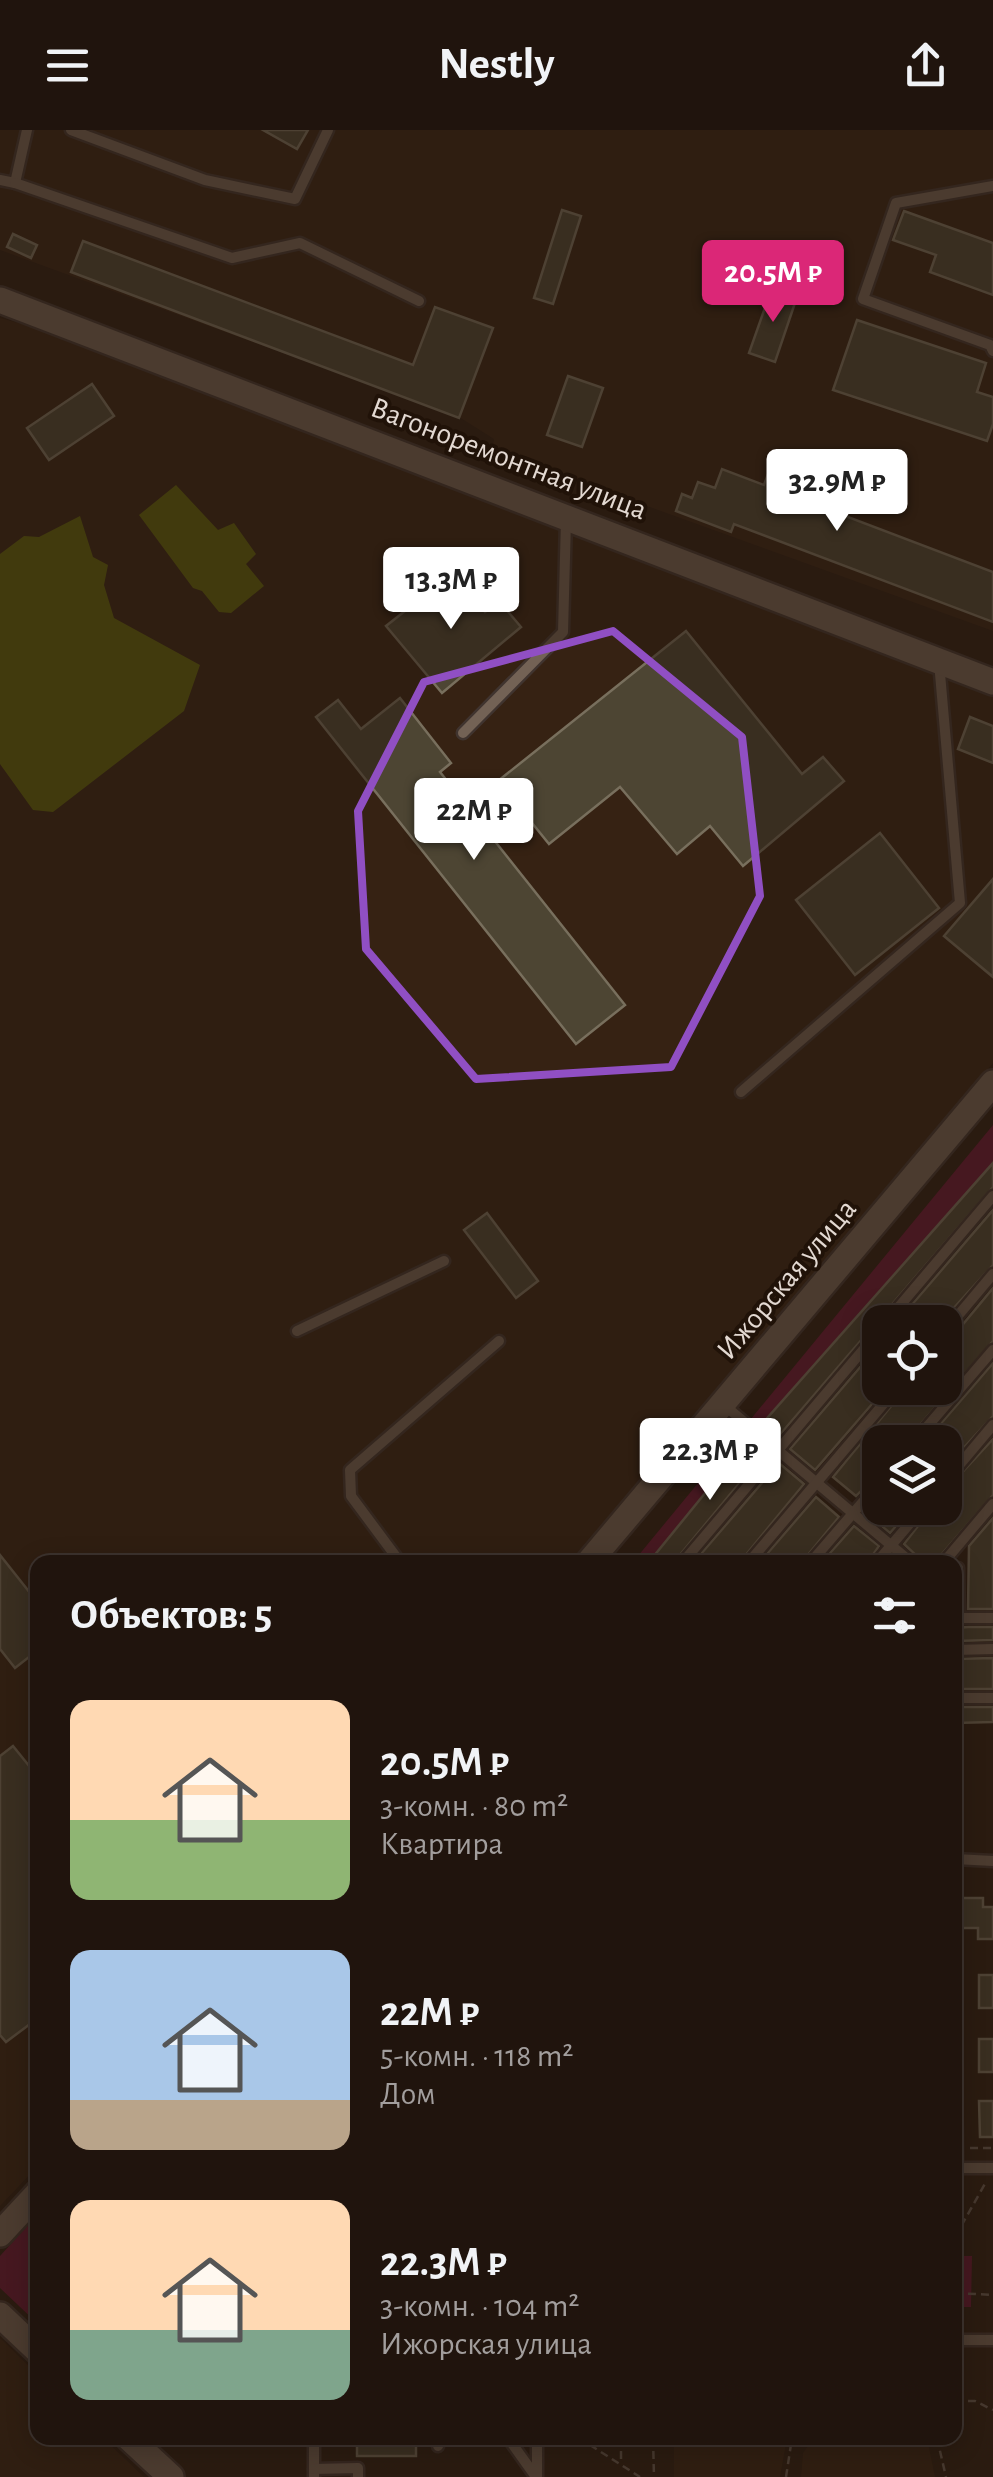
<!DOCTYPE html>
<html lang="ru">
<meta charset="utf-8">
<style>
:root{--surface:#20140d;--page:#281d16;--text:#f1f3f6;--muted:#a29e9d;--line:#3d332e;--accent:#db2777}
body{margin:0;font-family:"Alegreya Sans",sans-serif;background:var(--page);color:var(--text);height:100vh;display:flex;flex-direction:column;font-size:38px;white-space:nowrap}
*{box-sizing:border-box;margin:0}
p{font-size:32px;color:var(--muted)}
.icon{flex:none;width:55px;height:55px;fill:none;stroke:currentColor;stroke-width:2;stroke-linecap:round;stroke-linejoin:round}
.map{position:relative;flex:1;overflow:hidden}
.sheet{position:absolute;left:30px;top:1425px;width:932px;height:890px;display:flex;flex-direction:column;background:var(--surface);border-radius:20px;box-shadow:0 5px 25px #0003,0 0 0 2px var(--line)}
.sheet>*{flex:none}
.controls{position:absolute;left:862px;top:1175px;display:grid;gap:20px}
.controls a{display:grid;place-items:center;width:100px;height:100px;border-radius:20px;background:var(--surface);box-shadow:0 5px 25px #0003,0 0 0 2px var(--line);font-size:50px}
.price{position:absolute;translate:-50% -85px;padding:0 22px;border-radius:10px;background:#fff;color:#222;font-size:32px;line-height:65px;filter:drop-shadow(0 2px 5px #0008)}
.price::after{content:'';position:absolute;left:50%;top:60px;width:30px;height:22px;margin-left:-15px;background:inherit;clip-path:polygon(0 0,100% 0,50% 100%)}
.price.current{background:var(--accent);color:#fff}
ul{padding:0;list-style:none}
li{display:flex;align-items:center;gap:30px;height:250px;padding:0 40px}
li span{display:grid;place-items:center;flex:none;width:280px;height:200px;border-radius:20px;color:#555}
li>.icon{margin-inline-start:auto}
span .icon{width:120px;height:120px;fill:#fffc;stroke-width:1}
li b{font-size:42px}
h2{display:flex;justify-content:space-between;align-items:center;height:120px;padding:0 40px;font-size:42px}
header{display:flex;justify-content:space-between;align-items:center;height:130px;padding:0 40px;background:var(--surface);font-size:45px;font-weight:700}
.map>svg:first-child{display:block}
</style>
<header><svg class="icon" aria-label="menu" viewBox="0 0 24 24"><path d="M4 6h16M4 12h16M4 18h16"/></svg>Nestly<svg class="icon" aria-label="share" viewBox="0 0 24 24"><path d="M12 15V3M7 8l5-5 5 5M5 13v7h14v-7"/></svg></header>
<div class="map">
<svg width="993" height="2347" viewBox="0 0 993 2347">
<rect width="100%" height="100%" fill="#2a1b11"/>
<g fill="#362213">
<path d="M0,0H993V501L492,320L494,309L459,287L0,120Z"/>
<path d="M0,188L37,198L993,560V933L575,1432H38L37,2037L0,2076Z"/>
<path d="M0,2208L37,2244L38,2308H103L144,2347H0Z"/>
<path d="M674,2308H787L780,2347H674Z"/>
<path d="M814,2308H927L935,2347H801L803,2323Z"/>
</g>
<g fill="#691433">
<path d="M993,995V1033L762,1293L649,1432H633Z"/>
<path d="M37,2085V2193L0,2158V2126Z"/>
<path d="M955,2126H972L971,2177H955Z"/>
</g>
<g fill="#5e610b">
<path d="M176,355L218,400L234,393L256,424L246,434L264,456L231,483L219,482L202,461L193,458L139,385Z"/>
<path d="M80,386L93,427L108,435L104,455L114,488L200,535L184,581L53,682L33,680L0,634V424L24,406L39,407Z"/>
</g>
<g fill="#4d4533" stroke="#786f5d" stroke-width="2.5">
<path d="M263,0H308L297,19Z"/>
<path d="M562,80L581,86L553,174L534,168Z"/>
<path d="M904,81L993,113V165L930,142L936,125L893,110Z"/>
<path d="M13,104L37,115L31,128L7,117Z"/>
<path d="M83,111L413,235L435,177L493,198L459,288L71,142Z"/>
<path d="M772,158L797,167L775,232L749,223Z"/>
<path d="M857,190L986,233L977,262L993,267V294L987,311L833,260Z"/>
<path d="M568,246L603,258L582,317L547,305Z"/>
<path d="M92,254L114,286L49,330L27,298Z"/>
<path d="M775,325L838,349L827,379L993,442V492L734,394L731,402L676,381L682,364L692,368L698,352L715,358L722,339L764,355Z"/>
<path d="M452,444L485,482L499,471L521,497L442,563L386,496Z"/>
<path d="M686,501L802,644L823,627L844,651L743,736L710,696L677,724L620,657L549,714L498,651Z"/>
<path d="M400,568L451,633L440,642L625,875L576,914L316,587L338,570L361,599Z"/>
<path d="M970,587L993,596V633L958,619Z"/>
<path d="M880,703L939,778L855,845L796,770Z"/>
<path d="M993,749V847L944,806Z"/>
<path d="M993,1033V1057L777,1308L761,1295Z"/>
<path d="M993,1080V1135L941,1192H897Z"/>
<path d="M487,1083L538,1151L516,1168L464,1100Z"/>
<path d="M993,1158V1211L905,1312H880V1343L856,1366L833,1347L906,1258H945V1216Z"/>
<path d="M880,1214V1258H886L815,1340L790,1319Z"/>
<path d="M993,1233V1286L945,1338V1312H925Z"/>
<path d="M750,1308L766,1321L674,1432H649Z"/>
<path d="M993,1309V1365L935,1432H923L904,1414L932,1378H945V1361Z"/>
<path d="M779,1333L804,1354L740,1432H694Z"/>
<path d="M880,1365V1378H912L890,1403L865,1382Z"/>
<path d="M816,1367L839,1387L802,1432H760Z"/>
<path d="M993,1388V1479H968L969,1416Z"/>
<path d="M854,1396L879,1416L868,1432H822Z"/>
<path d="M0,1425L38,1473V1520L15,1538L0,1519Z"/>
<path d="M968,1497H993V1510L955,1511V1498Z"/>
<path d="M993,1528V1559H955V1529Z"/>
<path d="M955,1577H993V1592L955,1593Z"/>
<path d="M13,1616L38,1647V1888L6,1912L0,1905V1626Z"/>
<path d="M955,1768H983V1777H993V1809H978V1798H955Z"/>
<rect x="979" y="1845" width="14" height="33"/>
<rect x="979" y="1909" width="14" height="33"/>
<path d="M979,1971H993V2007H980Z"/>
<rect x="357" y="2308" width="59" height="18"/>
</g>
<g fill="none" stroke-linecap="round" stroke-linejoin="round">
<defs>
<g id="service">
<path d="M71,0L205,50L295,69L328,0"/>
<path d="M0,50L15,53L27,0"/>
<path d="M15,53L232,128L300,113L419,171"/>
<path d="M993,56L896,73L863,169L990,215L993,221"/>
<path d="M463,603L563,502L566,390"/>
<path d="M741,962L960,773L939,532"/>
<path d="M886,1192L993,1066"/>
<path d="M297,1201L444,1131"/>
<path d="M945,1201L993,1144"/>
<path d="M724,1275L911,1432"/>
<path d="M914,1312L993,1220"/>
<path d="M945,1352L993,1295"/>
<path d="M400,1432L351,1366L350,1340L499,1211"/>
<path d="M683,1432L880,1200"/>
<path d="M749,1432L897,1258"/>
<path d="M811,1432L880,1352"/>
<path d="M877,1432L923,1378"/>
<path d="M944,1432L993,1374"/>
<path d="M958,1438L959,1488"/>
<path d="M955,1488H993"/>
<path d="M955,1520L993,1519"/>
<path d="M955,1568H993"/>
<path d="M955,1729L993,1731"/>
<path d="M955,1825L957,2038H993"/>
<path d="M955,2210H993"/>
<path d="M314,2308V2347"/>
<path d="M437,2308L438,2316"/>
<path d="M508,2308L536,2347"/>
<path d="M314,2339L358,2338V2347"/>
<path d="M537,2346V2308"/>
</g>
<g id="tertiary">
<path d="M0,170L993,552"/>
<path d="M589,1432L993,953"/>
<path d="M0,2104L38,2063"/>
<path d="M0,2185L38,2221"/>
<path d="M129,2308L171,2347"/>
</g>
</defs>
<use href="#service" stroke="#40342f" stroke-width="15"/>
<use href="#tertiary" stroke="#40342f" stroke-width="30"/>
<g stroke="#685b52" stroke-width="2.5" stroke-dasharray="8 5" stroke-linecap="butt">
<path d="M970,2018H993"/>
<path d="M955,2107L986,2052"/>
<path d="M955,2163L993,2165"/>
<path d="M955,2271H975L993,2280"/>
<path d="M579,2308L640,2347"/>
<path d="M621,2308V2332"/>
<path d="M653,2308L654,2347"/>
<path d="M937,2308L946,2347"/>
<path d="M786,2347L792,2308"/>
</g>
<use href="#service" stroke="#736255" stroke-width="10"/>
<use href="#tertiary" stroke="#736255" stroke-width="25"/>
</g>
<path d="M0 0H993V2347H0ZM613,501L742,607L760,766L671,937L476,949L366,819L358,681L424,552Z" fill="#2a1b11" fill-opacity=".55" fill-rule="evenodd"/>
<path fill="none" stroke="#904fc3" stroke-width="8" stroke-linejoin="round" d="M613,501L742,607L760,766L671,937L476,949L366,819L358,681L424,552Z"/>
<g text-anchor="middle" stroke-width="8" stroke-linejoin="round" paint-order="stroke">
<g font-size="30" fill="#e3d9d2" stroke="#201208">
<text transform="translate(509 328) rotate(21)" y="10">Вагоноремонтная улица</text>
<text transform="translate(786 1149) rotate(-50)" y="10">Ижорская улица</text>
</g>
</g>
</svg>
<div class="controls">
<a><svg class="icon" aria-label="locate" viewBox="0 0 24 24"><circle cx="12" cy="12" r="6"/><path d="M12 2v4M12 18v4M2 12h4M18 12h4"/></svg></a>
<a><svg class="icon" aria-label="layers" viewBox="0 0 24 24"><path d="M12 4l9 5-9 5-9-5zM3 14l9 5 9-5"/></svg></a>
</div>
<b class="price current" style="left:773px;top:195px">20.5M ₽</b>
<b class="price" style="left:837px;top:404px">32.9M ₽</b>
<b class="price" style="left:451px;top:502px">13.3M ₽</b>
<b class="price" style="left:474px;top:733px">22M ₽</b>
<b class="price" style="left:710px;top:1373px">22.3M ₽</b>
<section class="sheet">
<h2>Объектов: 5<svg class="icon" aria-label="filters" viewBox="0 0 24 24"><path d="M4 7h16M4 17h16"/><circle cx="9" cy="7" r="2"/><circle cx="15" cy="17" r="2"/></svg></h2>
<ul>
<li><span style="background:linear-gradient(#ffd9b3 60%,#8fb573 0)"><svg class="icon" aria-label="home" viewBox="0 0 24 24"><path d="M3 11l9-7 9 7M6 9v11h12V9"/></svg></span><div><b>20.5M ₽</b><p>3-комн. · 80 m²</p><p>Квартира</p></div></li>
<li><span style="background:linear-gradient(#a9c7e8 75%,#b9a48a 0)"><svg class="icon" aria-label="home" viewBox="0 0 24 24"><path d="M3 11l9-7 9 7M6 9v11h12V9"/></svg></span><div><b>22M ₽</b><p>5-комн. · 118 m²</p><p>Дом</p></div></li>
<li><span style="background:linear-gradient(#ffd9b3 65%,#7fa58c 0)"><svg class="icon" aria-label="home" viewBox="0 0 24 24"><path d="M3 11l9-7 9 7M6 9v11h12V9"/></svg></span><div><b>22.3M ₽</b><p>3-комн. · 104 m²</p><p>Ижорская улица</p></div></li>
</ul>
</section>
</div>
